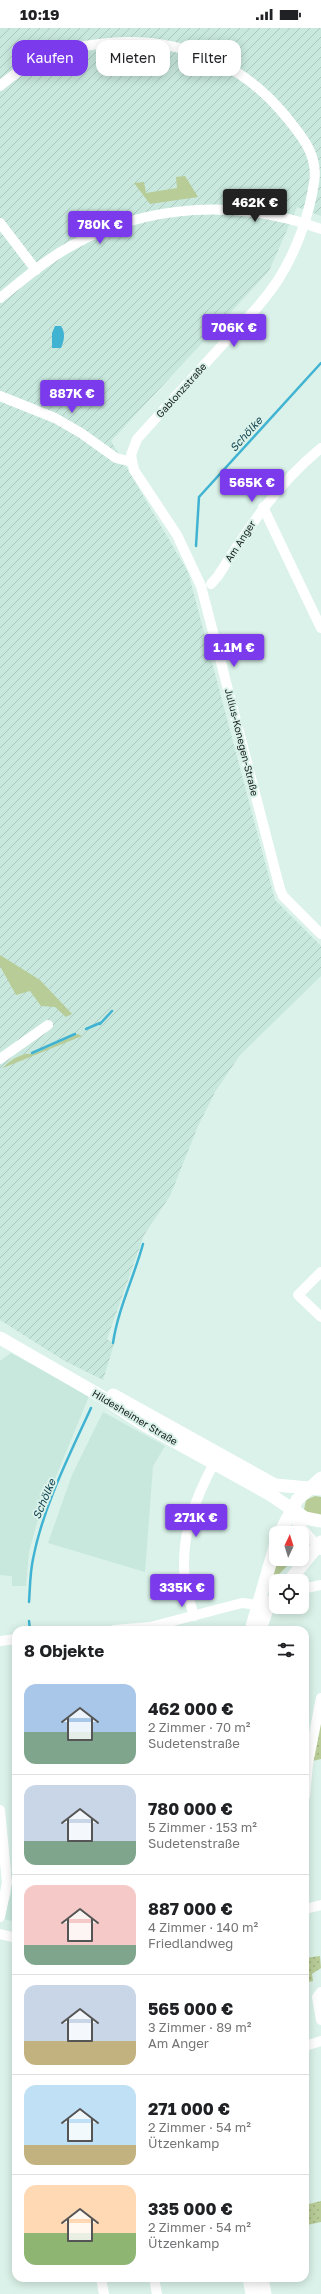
<!DOCTYPE html>
<html lang="de">
<meta charset="utf-8">
<style>
:root{--surface:#fff;--page:#f2f2f2;--text:#202124;--muted:#757577;--line:#e0e0e0;--accent:#7c3aed}
body{margin:0;font-family:"Golos Text",sans-serif;background:var(--page);color:var(--text);height:100vh;display:flex;flex-direction:column;font-size:15px;white-space:nowrap}
*{box-sizing:border-box;margin:0}
p{font-size:13px;color:var(--muted)}
.icon{flex:none;width:22px;height:22px;fill:none;stroke:currentColor;stroke-width:2;stroke-linecap:round;stroke-linejoin:round}
.map{position:relative;flex:1;overflow:hidden}
.details{position:absolute;left:12px;top:1598px;width:297px;height:656px;display:flex;flex-direction:column;background:var(--surface);border-radius:12px;box-shadow:0 2px 10px #0003}
.details>*{flex:none}
.banner{position:absolute;left:12px;top:12px;width:297px;height:36px;display:flex;gap:8px}
.needle{width:26px;rotate:4deg}
.controls{position:absolute;left:269px;top:1498px;display:grid;gap:8px}
.controls a{display:grid;place-items:center;width:40px;height:40px;border-radius:8px;background:var(--surface);box-shadow:0 2px 10px #0003;font-size:20px}
.price{position:absolute;translate:-50% -34px;padding:0 9px;border-radius:4px;background:var(--accent);color:#fff;font-size:13px;line-height:26px;filter:drop-shadow(0 1px 2px #0008)}
.price::after{content:'';position:absolute;left:50%;top:24px;width:12px;height:9px;margin-left:-6px;background:inherit;clip-path:polygon(0 0,100% 0,50% 100%)}
.price.selected{background:#222;color:#fff}
ul{padding:0;list-style:none}
li{display:flex;align-items:center;gap:12px;height:100px;padding:0 12px}
li+li{border-top:1px solid var(--line)}
li span{display:grid;place-items:center;flex:none;width:112px;height:80px;border-radius:12px;color:#555}
li>.icon{margin-inline-start:auto}
span .icon{width:48px;height:48px;fill:#fffc;stroke-width:1}
li b{font-size:17px}
h2{display:flex;justify-content:space-between;align-items:center;height:48px;padding:0 12px;font-size:17px}
.tag{padding:0 14px;border-radius:12px;background:var(--surface);box-shadow:0 2px 10px #0003;font-size:14px;line-height:36px}
.tag.selected{background:var(--accent);color:#fff}
.status{display:flex;justify-content:space-between;align-items:center;height:28px;padding:0 20px;background:var(--surface);direction:ltr}
.status svg{height:11px;fill:currentColor}
.map>svg:first-child{display:block}
</style>
<div class="status"><b>10:19</b><svg viewBox="0 0 49 12"><path d="M0 12V9h3v3zM5 12V6h3v6zM10 12V3h3v9zM15 12V0h3v12zM26 1h20v11H26zM47 4h2v5h-2z"/></svg></div>
<div class="map">
<svg width="321" height="2266" viewBox="0 0 321 2266">
<defs>
<pattern id="industrial-furrows" width="10" height="10" patternUnits="userSpaceOnUse"><rect width="10" height="10" fill="#c8e8dd"/><path d="M-1 1l2-2M0 10L10 0M9 11l2-2" fill="none" stroke="#abc7bd"/></pattern>
<pattern id="park-dots" width="8" height="8" patternUnits="userSpaceOnUse"><rect width="8" height="8" fill="#b8cc97"/><path d="M2 2h.1M6 6h.1" fill="none" stroke="#9daf82" stroke-width="1.8" stroke-linecap="round"/></pattern>
</defs>
<rect width="100%" height="100%" fill="#daf2e9"/>
<g fill="#c8e8dd">
<path d="M11,1325L89,1368L37,1495L29,1524L26,1558H12V1548L0,1547V1333Z"/>
<path d="M103,1384L165,1418L153,1438L145,1544L48,1515L72,1447Z"/>
<path d="M16,1843V1894L3,1891L11,1866V1844Z"/>
</g>
<path fill="url(#industrial-furrows)" d="M0,0H321V188L297,179L269,243L111,413L188,544L275,872L321,918V948L240,1027L215,1064L198,1098L170,1168L144,1207L107,1311L114,1316L103,1352L63,1332L0,1292Z"/>
<g fill="#b8cc97">
<path d="M185,148L198,169L150,176L134,155L144,154L146,165L177,160L176,149Z"/>
<path d="M0,927L40,952L72,986L66,989L55,979L41,978L30,963L16,967L0,938Z"/>
<path d="M78,1006L82,1008L3,1040C9,1032 23,1024 33,1026Z"/>
<path d="M315,1468L321,1469V1487L316,1489L304,1482L306,1472Z"/>
<path d="M276,1531H294L279,1546L268,1564Z"/>
</g>
<g fill="url(#park-dots)">
<path d="M321,1689V1731L313,1733Z"/>
<path d="M320,1928L321,1940L312,1946L313,1953L305,1955V1930Z"/>
<path d="M321,2173V2194L307,2197L305,2177Z"/>
</g>
<path fill="#40b3d2" d="M55,298H61C66,305 64,313 61,320H52V305Z"/>
<g fill="none" stroke-linecap="round" stroke-linejoin="round">
<g stroke="#40b3d2" stroke-width="2.5">
<path d="M196,518L199,469L321,335"/>
<path d="M100,996L112,983"/>
<path d="M86,1001L100,995"/>
<path d="M32,1025L75,1006"/>
<path d="M113,1315C118,1281 134,1249 143,1216"/>
<path d="M29,1574C30,1560 30,1545 33,1531C43,1479 69,1428 91,1380"/>
<path d="M29,1593L30,1602"/>
</g>
<g stroke="#fff" stroke-width="10">
<path d="M0,58C13,47 27,37 42,29C131,0 220,11 283,85C300,106 319,126 314,155C309,188 296,224 278,252C263,275 243,295 224,315C195,347 166,379 137,411L131,427L134,442L177,507L201,558L280,861L283,868L321,906"/>
<path d="M0,195L36,242"/>
<path d="M0,270C23,252 45,232 71,218C148,175 239,171 321,201"/>
<path d="M0,368L55,390L81,405L116,430L132,434"/>
<path d="M263,479L321,600"/>
<path d="M211,556L218,548C249,499 276,457 321,420"/>
<path d="M0,1031L48,997"/>
<path d="M321,1244L298,1267L321,1289"/>
<path d="M291,1480L292,1489L321,1522"/>
<path d="M302,1561L321,1557"/>
<path d="M194,1588C191,1577 186,1564 185,1553C180,1509 194,1473 214,1435"/>
<path d="M114,1602L150,1599L242,1575L258,1577"/>
<path d="M0,1613L16,1611"/>
<path d="M305,1768L308,1736L321,1670"/>
<path d="M0,1782L7,1855L0,1889"/>
<path d="M305,1881L321,1877"/>
<path d="M0,1906L16,1910"/>
<path d="M321,1964L317,1969L321,1992"/>
<path d="M305,2018L321,2013"/>
<path d="M101,2250L104,2266"/>
<path d="M154,2250L157,2266"/>
</g>
<g stroke="#fff" stroke-width="13">
<path d="M0,1310L104,1370L143,1396L271,1467L305,1490L321,1493"/>
<path d="M113,1367L275,1457L321,1461"/>
<path d="M280,1505L297,1472L321,1450"/>
<path d="M289,1553L321,1514"/>
<path d="M251,1602L276,1515"/>
<path d="M260,1602L267,1581L276,1568"/>
<path d="M249,2250L252,2266"/>
<path d="M262,2250L265,2266"/>
</g>
</g>
<g text-anchor="middle" stroke-width="4" stroke-linejoin="round" paint-order="stroke">
<g font-size="10" fill="#151d1a" stroke="#daf2e9">
<text transform="translate(181 362) rotate(-48)" y="4">Gablonzstraße</text>
<text transform="translate(240 513) rotate(-57)" y="4">Am Anger</text>
<text transform="translate(242 714) rotate(76)" y="4">Julius-Konegen-Straße</text>
<text transform="translate(135 1389) rotate(31)" y="4">Hildesheimer Straße</text>
</g>
<g font-size="11" font-style="italic" fill="#144552" stroke="#daf2e9">
<text transform="translate(246 406) rotate(-48)" y="4">Schölke</text>
<text transform="translate(44 1471) rotate(-67)" y="4">Schölke</text>
</g>
</g>
</svg>
<div class="controls">
<a><svg class="needle" viewBox="-14 -14 28 28"><path d="M0-13l5 13h-10z" fill="#e53935"/><path d="M0 13l5-13h-10z" fill="#757577"/></svg></a>
<a><svg class="icon" aria-label="locate" viewBox="0 0 24 24"><circle cx="12" cy="12" r="6"/><path d="M12 2v4M12 18v4M2 12h4M18 12h4"/></svg></a>
</div>
<b class="price selected" style="left:255px;top:195px">462K €</b>
<b class="price" style="left:100px;top:217px">780K €</b>
<b class="price" style="left:234px;top:320px">706K €</b>
<b class="price" style="left:72px;top:386px">887K €</b>
<b class="price" style="left:252px;top:475px">565K €</b>
<b class="price" style="left:234px;top:640px">1.1M €</b>
<b class="price" style="left:196px;top:1510px">271K €</b>
<b class="price" style="left:182px;top:1580px">335K €</b>
<div class="banner">
<a class="tag selected">Kaufen</a>
<a class="tag">Mieten</a>
<a class="tag">Filter</a>
</div>
<section class="details">
<h2>8 Objekte<svg class="icon" aria-label="filters" viewBox="0 0 24 24"><path d="M4 7h16M4 17h16"/><circle cx="9" cy="7" r="2"/><circle cx="15" cy="17" r="2"/></svg></h2>
<ul>
<li><span style="background:linear-gradient(#a9c7e8 60%,#7fa58c 0)"><svg class="icon" aria-label="home" viewBox="0 0 24 24"><path d="M3 11l9-7 9 7M6 9v11h12V9"/></svg></span><div><b>462 000 €</b><p>2 Zimmer · 70 m²</p><p>Sudetenstraße</p></div></li>
<li><span style="background:linear-gradient(#c9d6e8 70%,#7fa58c 0)"><svg class="icon" aria-label="home" viewBox="0 0 24 24"><path d="M3 11l9-7 9 7M6 9v11h12V9"/></svg></span><div><b>780 000 €</b><p>5 Zimmer · 153 m²</p><p>Sudetenstraße</p></div></li>
<li><span style="background:linear-gradient(#f6c9c9 75%,#7fa58c 0)"><svg class="icon" aria-label="home" viewBox="0 0 24 24"><path d="M3 11l9-7 9 7M6 9v11h12V9"/></svg></span><div><b>887 000 €</b><p>4 Zimmer · 140 m²</p><p>Friedlandweg</p></div></li>
<li><span style="background:linear-gradient(#c9d6e8 70%,#c2b280 0)"><svg class="icon" aria-label="home" viewBox="0 0 24 24"><path d="M3 11l9-7 9 7M6 9v11h12V9"/></svg></span><div><b>565 000 €</b><p>3 Zimmer · 89 m²</p><p>Am Anger</p></div></li>
<li><span style="background:linear-gradient(#bfe0f5 75%,#c2b280 0)"><svg class="icon" aria-label="home" viewBox="0 0 24 24"><path d="M3 11l9-7 9 7M6 9v11h12V9"/></svg></span><div><b>271 000 €</b><p>2 Zimmer · 54 m²</p><p>Ützenkamp</p></div></li>
<li><span style="background:linear-gradient(#ffd9b3 60%,#8fb573 0)"><svg class="icon" aria-label="home" viewBox="0 0 24 24"><path d="M3 11l9-7 9 7M6 9v11h12V9"/></svg></span><div><b>335 000 €</b><p>2 Zimmer · 54 m²</p><p>Ützenkamp</p></div></li>
</ul>
</section>
</div>
